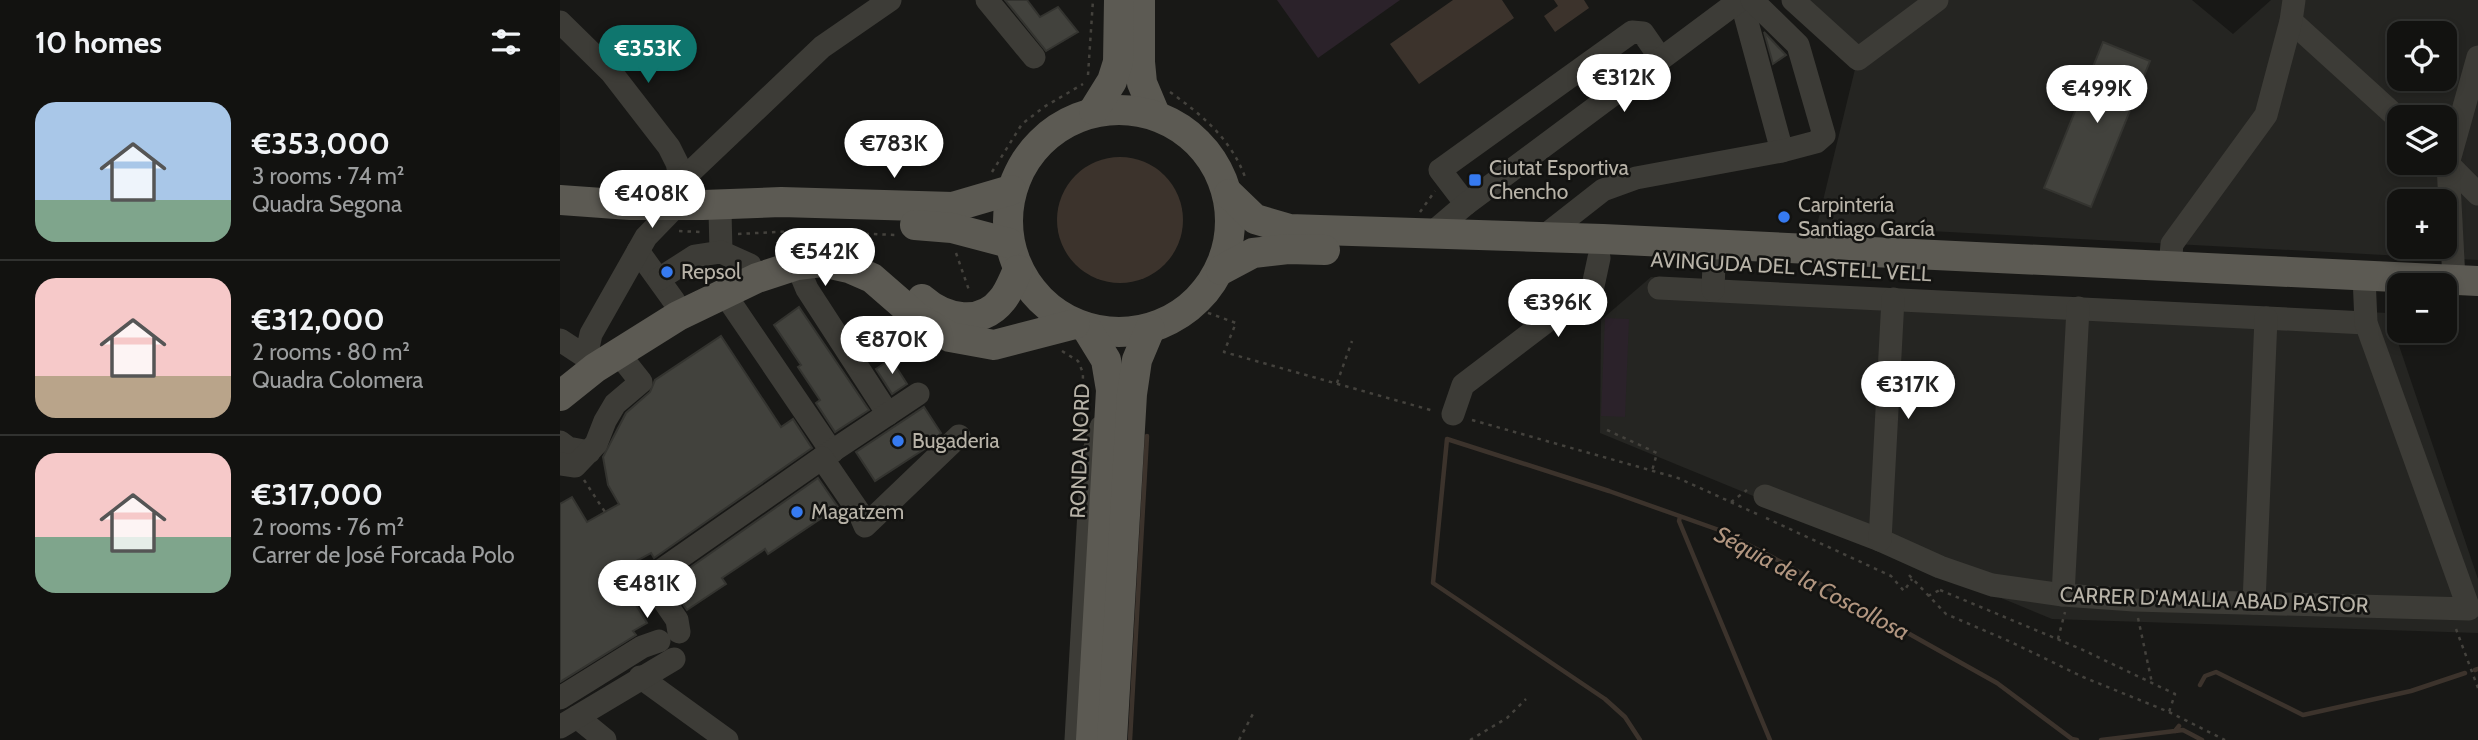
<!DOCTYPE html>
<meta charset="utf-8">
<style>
:root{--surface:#121210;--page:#1b1b19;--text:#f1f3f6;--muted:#9c9e9f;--line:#313230;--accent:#0f766e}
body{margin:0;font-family:Cabin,sans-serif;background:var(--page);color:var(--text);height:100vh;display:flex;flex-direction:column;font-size:26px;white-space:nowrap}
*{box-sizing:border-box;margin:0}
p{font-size:23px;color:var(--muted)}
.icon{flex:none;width:38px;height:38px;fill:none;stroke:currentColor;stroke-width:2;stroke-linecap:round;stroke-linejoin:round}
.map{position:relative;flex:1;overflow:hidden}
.sheet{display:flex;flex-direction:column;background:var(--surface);width:560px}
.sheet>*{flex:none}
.tools{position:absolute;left:1827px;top:21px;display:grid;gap:14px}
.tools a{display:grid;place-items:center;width:70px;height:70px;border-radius:14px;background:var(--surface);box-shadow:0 4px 10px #0003,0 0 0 2px var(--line);font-size:35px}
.price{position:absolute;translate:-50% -60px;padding:0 16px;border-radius:24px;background:#fff;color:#222;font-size:23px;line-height:46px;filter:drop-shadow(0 2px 4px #0008)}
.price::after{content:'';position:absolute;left:50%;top:42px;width:21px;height:16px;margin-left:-10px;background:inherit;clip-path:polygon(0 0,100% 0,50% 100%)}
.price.active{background:var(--accent);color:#fff}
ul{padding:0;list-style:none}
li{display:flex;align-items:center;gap:21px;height:175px;padding:0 35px}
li+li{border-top:2px solid var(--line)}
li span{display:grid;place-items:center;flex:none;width:196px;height:140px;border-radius:21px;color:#555}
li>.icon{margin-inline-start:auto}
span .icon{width:84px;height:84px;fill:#fffc;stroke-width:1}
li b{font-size:30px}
h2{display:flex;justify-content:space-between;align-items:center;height:84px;padding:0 35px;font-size:30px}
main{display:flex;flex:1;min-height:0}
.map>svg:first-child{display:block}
</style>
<main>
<section class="sheet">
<h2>10 homes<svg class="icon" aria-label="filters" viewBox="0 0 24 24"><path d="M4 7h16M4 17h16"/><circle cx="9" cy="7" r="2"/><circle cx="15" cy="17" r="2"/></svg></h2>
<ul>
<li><span style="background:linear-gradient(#a9c7e8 70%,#7fa58c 0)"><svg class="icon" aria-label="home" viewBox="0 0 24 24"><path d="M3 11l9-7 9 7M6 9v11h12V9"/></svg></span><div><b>€353,000</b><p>3 rooms · 74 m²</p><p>Quadra Segona</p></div></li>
<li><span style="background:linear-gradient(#f6c9c9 70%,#b9a48a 0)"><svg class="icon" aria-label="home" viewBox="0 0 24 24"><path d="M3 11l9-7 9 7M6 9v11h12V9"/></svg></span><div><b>€312,000</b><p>2 rooms · 80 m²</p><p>Quadra Colomera</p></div></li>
<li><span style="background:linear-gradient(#f6c9c9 60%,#7fa58c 0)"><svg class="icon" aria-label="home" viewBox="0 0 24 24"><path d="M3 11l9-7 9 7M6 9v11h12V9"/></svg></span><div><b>€317,000</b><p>2 rooms · 76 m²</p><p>Carrer de José Forcada Polo</p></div></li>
</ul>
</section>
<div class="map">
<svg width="1918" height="740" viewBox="0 0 1918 740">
<rect width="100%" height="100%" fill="#181816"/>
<g fill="#252522" fill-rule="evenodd">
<path d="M1234,0H1632L1673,34L1711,0H1918V260L1257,225L1296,65ZM1839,33H1885V79H1839ZM1839,117H1885V163H1839ZM1839,201H1885V247H1839Z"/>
<path d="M1091,277L1828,313L1918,579V633L1492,619L1040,433L1041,320Z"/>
</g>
<g fill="#2b222a">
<path d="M717,0H840L758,58Z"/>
<path d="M1045,318L1069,319L1065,417L1041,416Z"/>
</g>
<g fill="#3c332c">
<path d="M893,0H942L954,18L859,84L830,44Z"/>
<path d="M994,0H1024L1029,8L995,32L984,16L998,6Z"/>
<circle cx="560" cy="220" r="63"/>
</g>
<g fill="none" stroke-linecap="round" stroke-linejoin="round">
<g stroke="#3c332c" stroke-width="4.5">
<path d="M1120,517L1119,521L1210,740"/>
<path d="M1915,670L1918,669"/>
<path d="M1640,685L1645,676L1656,672L1743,715L1851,691L1905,673"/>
<path d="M1615,731L1623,730L1642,740"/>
<path d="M570,740L587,436"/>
<path d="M1080,740L1065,717L1045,699L873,583L887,439L1049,491L1159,530L1212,557L1437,683L1512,739L1517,740"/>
<path d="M1541,740L1615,731L1619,726"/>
</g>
</g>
<g fill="#42423d" stroke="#343430" stroke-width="2">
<path d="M445,0H467L480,17L498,7L518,32L486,51Z"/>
<path d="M1204,32L1226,55L1213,64Z"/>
<path d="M1543,42L1590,61L1531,207L1484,188Z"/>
<path d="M239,307L309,410L275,432L256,403L260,400L238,367L241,365L214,325Z"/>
<path d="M161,336L221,427L233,419L252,448L94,558L91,553L56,572L87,623L73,631L76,635L0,682V504L12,497L27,522L59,504L48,485L43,457L66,413L90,392L95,380Z"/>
<path d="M331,359L347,384L332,394L316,369Z"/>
<path d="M364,407L381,433L366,448L315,481L296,452Z"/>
<path d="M258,478L278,507L208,554L205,549L162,578L166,584L127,610L108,583Z"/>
</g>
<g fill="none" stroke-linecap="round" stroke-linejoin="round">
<g stroke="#44423d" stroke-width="2.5" stroke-dasharray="3.5 5" stroke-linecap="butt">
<path d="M528,75L533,0"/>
<path d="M610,92C642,115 671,139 685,177"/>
<path d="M432,172L462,124L484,107L523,84"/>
<path d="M860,212L875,191"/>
<path d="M119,231L140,232"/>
<path d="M178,234L236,231L336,235"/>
<path d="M396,253L410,293"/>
<path d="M632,307L676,323L664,352L874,411"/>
<path d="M502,351L518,361L523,373L522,422"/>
<path d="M777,383L792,341"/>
<path d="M912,420L1118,478L1197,514"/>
<path d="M1047,430L1097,453L1092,471"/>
<path d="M24,480L45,512"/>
<path d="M1171,502L1187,490"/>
<path d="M1206,518L1331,576L1344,591L1352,579"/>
<path d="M1349,575L1386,614L1451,642L1523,677L1609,712L1665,740"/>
<path d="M1380,590L1521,649L1615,694L1609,712"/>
<path d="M1368,596L1380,590"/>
<path d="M1578,618L1592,683"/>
<path d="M1896,629L1918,688"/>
<path d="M1498,639L1505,612"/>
<path d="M679,740L694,712"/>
<path d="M910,740L947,718L966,699"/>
</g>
<g stroke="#3d3c37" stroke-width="23">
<path d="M427,0L474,57"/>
<path d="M1181,0L1222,151"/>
<path d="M1233,0L1298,59L1377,0"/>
<path d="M1731,21L1839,119"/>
<path d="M0,22L51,72L109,147L117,163L121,181L117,192"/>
<path d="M1885,161L1918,194"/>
<path d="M121,181L262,47L330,0"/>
<path d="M906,204L880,170L1072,32L1083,33L1101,59"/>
<path d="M160,211L161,252"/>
<path d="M872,233L906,204L1180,0"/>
<path d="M983,237L1043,190L1076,178L1222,151L1256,142L1264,135L1238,45L1192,0"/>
<path d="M78,251L114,301"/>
<path d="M237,265L247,289L328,414"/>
<path d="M1610,266L1612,244L1706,115L1731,21L1734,0"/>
<path d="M99,279L135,256L161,252L190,265"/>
<path d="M1894,280L1888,164L1918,57"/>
<path d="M1099,288L1806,323"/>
<path d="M1153,290L1154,264"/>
<path d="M164,293L272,452"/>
<path d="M0,340L26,357L31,334L86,237L118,204"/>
<path d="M893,414L903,385L1033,286L1039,258"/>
<path d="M0,442L8,448L29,452"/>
<path d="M262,458L358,394"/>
<path d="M0,464L15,466L36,444L45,421L55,404L81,382L58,353"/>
<path d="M1205,496L1320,540L1380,567L1432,585L1503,595L1574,600L1909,609L1806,323L1804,276"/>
<path d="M1320,540L1333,299"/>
<path d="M1503,595L1518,308"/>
<path d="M1694,603L1706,318"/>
<path d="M119,632L117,620L89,579L262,458L299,512L305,526L399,436"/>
<path d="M80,677L167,740"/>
<path d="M0,698L82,647L99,641"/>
<path d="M17,717L45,740"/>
<path d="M0,727L114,659"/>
<path d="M516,740L532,458L541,427"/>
</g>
<g stroke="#5c5a53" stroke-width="30">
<path d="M580,0V62L582,83L595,114"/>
<circle cx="559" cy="221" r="111"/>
<path d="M534,110L552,81L558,62L559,0"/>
<path d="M669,194L695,219L729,229L1043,239L1918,281"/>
<path d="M0,200L70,205H143L221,202L393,207L451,190"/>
<path d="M355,225L392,228L449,243"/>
<path d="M661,270L693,253L728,249L765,250"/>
<path d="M362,299C385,319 421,327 442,300C449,292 453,280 458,270"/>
<path d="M527,329L546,360L551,390L531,740"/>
<path d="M0,396L35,368L118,316L197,278L237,265L262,262L289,268L312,278L358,318L390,337L434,345L515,324"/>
<path d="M552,740L572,394L577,360L590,329"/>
</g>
</g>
<g fill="#367af0" stroke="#131311" stroke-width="2.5">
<rect x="908" y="173" width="14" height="14" rx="3.5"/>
<circle cx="1224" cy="217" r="7"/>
<circle cx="107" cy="272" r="7"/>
<circle cx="338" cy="441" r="7"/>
<circle cx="237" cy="512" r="7"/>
</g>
<g text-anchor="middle" stroke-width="5" stroke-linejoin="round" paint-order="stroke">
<g font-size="21" fill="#b8b3a8" stroke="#131311" text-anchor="start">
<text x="929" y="175">Ciutat Esportiva<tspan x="929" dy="24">Chencho</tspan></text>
<text x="1238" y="212">Carpintería<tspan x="1238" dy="24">Santiago García</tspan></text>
<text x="121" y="279">Repsol</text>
<text x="352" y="448">Bugaderia</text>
<text x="251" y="519">Magatzem</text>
</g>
<g font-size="21" fill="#b8b3a8" stroke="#131311">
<text transform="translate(1231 267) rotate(3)" y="7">AVINGUDA DEL CASTELL VELL</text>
<text transform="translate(520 451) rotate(-88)" y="7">RONDA NORD</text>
<text transform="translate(1654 600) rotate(2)" y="7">CARRER D'AMALIA ABAD PASTOR</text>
</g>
<g font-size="23" font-style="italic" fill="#b29680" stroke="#131311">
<text transform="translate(1252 583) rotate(28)" y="8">Séquia de la Coscollosa</text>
</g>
</g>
</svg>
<div class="tools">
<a><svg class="icon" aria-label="locate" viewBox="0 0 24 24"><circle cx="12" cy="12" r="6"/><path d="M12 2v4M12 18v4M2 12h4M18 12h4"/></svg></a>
<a><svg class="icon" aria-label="layers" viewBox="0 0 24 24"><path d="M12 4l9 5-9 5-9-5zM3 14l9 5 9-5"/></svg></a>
<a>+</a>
<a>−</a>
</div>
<b class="price active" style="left:88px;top:85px">€353K</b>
<b class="price" style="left:1064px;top:114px">€312K</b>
<b class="price" style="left:1537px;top:125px">€499K</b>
<b class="price" style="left:334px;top:180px">€783K</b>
<b class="price" style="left:92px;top:230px">€408K</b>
<b class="price" style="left:265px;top:288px">€542K</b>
<b class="price" style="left:998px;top:339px">€396K</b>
<b class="price" style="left:332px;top:376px">€870K</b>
<b class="price" style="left:1348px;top:421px">€317K</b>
<b class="price" style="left:87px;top:620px">€481K</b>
</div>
</main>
